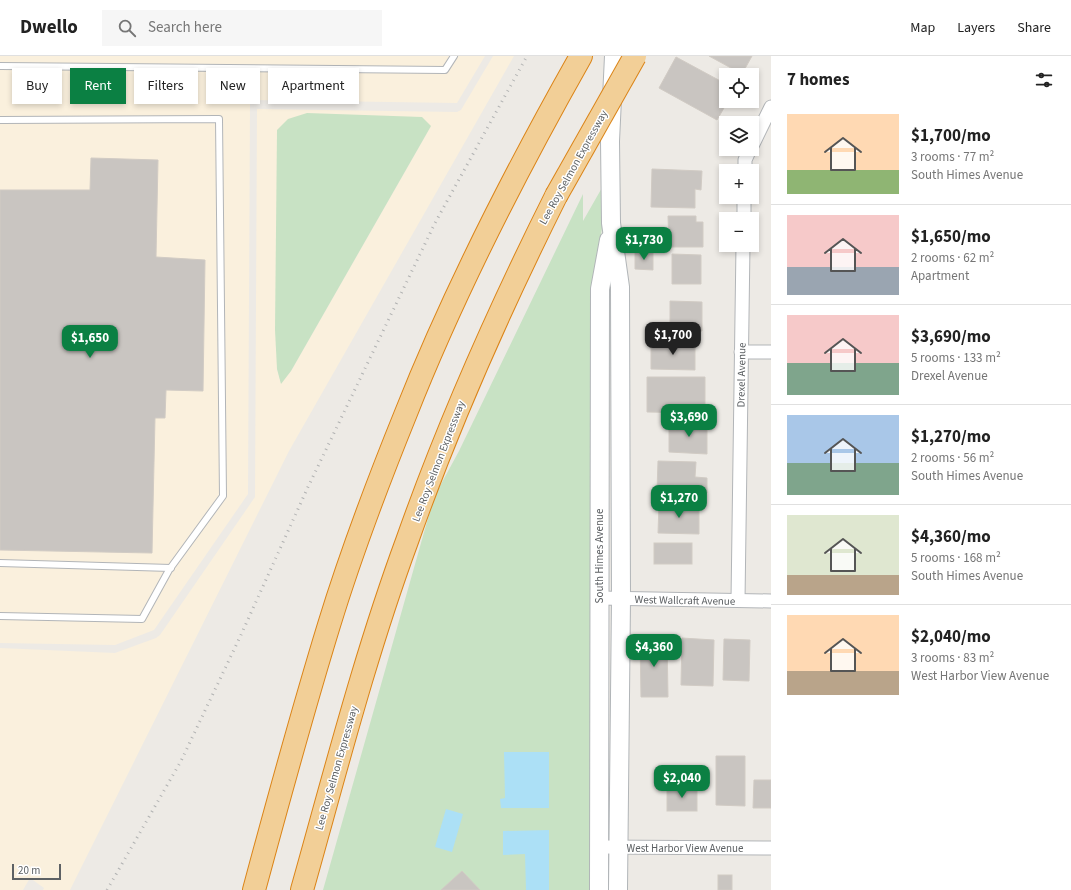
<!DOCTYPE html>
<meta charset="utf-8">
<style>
:root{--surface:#fff;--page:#f6f6f6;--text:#222;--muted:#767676;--line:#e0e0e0;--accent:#0b8043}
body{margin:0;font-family:"Source Sans 3",sans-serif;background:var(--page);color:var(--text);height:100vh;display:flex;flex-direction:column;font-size:15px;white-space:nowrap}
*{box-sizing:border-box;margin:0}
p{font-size:13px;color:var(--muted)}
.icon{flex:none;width:22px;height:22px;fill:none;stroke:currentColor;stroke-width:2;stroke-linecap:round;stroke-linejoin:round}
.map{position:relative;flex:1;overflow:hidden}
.details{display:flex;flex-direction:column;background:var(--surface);width:300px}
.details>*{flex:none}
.banner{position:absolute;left:12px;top:12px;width:380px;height:36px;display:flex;gap:8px}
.tools{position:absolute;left:719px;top:12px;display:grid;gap:8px}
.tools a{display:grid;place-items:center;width:40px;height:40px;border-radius:0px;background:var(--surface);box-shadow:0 2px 6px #0003;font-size:20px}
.scale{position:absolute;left:12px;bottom:10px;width:49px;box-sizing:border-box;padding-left:4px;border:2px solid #5d6164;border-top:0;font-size:11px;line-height:14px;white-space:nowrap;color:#5d6164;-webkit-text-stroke:3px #fff;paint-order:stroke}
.price{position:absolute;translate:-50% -34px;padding:0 9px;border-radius:8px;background:var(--accent);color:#fff;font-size:13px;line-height:26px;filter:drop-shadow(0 1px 2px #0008)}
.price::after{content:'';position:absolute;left:50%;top:24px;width:12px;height:9px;margin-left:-6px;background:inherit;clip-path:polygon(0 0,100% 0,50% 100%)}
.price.selected{background:#222;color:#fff}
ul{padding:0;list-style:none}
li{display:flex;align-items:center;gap:12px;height:100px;padding:0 16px}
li+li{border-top:1px solid var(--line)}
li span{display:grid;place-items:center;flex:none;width:112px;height:80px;border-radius:0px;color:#555}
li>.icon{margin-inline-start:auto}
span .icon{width:48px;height:48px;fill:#fffc;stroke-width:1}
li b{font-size:17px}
h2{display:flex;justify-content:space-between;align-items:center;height:48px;padding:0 16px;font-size:17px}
.tag{padding:0 14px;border-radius:0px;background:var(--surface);box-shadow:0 2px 6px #0003;font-size:14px;line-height:36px}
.tag.selected{background:var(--accent);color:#fff}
header{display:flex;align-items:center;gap:24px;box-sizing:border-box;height:56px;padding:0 20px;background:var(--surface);border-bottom:1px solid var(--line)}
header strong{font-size:19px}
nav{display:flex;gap:22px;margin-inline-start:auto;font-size:14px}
.search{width:280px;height:36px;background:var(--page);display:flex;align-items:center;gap:10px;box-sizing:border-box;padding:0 14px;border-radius:0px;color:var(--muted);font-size:15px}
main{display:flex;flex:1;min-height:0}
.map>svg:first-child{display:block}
</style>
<header>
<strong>Dwello</strong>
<div class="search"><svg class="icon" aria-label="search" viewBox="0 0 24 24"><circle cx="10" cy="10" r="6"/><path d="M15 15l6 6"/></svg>Search here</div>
<nav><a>Map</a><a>Layers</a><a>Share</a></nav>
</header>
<main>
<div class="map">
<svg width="771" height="834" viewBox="0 0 771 834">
<rect width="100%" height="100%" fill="#edeae5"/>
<g fill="#faf0dd" fill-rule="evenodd">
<path d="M0,0H485L457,47L250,44L248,438L154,574L115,589L0,587Z"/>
<path d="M493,0H514L289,395L70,834H43L44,832L30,822L23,834H0V592L115,597L156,582L160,579L255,441L257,53L457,56L461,54ZM431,70L291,315L281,327L277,313Z"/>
</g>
<g fill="#c8e2c4">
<path d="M307,57L422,61L431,70L291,315L281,328L277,313L275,274L277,74L288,63Z"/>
<path d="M603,130V159H602L603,167L591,233V834H323L434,441L459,395L583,138V165Z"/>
</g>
<g fill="#ace0f6">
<path d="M504,696H549V752H501L500,743L505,742Z"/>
<path d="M446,753L463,758L452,796L435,791Z"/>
<path d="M549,774V834H526L525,798L503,799V775Z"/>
</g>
<g fill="#c9c5c1" stroke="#d1cbc4">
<path d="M709,0H752L742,18Z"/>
<path d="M676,1L726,28V45H728L717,64L659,32Z"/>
<path d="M91,102L158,104L156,201L205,204L203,335L166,334L165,362H155L152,497L0,494V134H90Z"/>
<path d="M652,113L702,115L701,134L695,133V152L651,151Z"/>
<path d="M668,160H696V166H703V191H669Z"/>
<path d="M635,196H653V214L635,213Z"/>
<path d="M672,198L701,199V228H672Z"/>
<path d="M670,245L702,246V275H670Z"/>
<path d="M651,285L695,286V314L651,313Z"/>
<path d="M647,321H705V357L647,356Z"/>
<path d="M677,365L707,366V398L669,396V373L676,374Z"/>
<path d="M658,405L696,406L695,421L707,422V437L657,435Z"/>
<path d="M659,448H699V478L658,477Z"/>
<rect x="654" y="487" width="38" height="21"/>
<path d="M667,582L668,641H641L640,583Z"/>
<path d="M682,582L714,584L713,630L681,629Z"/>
<path d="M724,583L750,584L749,625L723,624Z"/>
<path d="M716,700H745V750L716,749Z"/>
<path d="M754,724H771V752H753Z"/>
<rect x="667" y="731" width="30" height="24"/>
<path d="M462,815L480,834H441Z"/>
<rect x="718" y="819" width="14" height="15"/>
</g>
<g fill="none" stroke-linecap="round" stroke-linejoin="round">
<defs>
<g id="lane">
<path d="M0,10L445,14L454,0"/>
<path d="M0,64L219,63L223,440L169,514L142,563L0,560"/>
<path d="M0,507L171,512"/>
</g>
<g id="street">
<path d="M752,90L771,51"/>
<path d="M745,115V104L750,93"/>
<path d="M744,163V141"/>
<path d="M741,296H771"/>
<path d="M599,542L771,545"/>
<path d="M738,544L743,189"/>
<path d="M600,791L771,792"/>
</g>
<g id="secondary">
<path d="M614,0L610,85L611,167L620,231L621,543L618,834"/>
<path d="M599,834L600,233L609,184"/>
</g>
<g id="highway">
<path d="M254,834C278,745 302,657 329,569C351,497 378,426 406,357C455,233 516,115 581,0"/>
<path d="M302,834C335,717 365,599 407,485C449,366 500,252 556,140"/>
</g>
</defs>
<use href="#lane" stroke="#b2b5b8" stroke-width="8"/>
<use href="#street" stroke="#b2b5b8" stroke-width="15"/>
<use href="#secondary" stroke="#b1b5b8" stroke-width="20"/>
<use href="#highway" stroke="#db8417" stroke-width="24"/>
<use href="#lane" stroke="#fff" stroke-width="6"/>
<use href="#street" stroke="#fff" stroke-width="13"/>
<use href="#secondary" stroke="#fff" stroke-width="18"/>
<use href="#highway" stroke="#f2cf97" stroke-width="22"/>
<path stroke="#b1b2b2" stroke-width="3" stroke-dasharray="1 5" stroke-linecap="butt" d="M107,834L181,705L240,581L308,431L435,167L527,0"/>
<defs>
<path id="highway-bridge" d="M556,140L635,0"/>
</defs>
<use href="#highway-bridge" stroke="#db8417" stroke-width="24" stroke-linecap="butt"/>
<use href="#highway-bridge" stroke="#f2cf97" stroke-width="22"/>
</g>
<g text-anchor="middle" stroke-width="3" stroke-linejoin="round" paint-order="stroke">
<g font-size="11" fill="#5d6164" stroke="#fff">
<text transform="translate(573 111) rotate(-61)" y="4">Lee Roy Selmon Expressway</text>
<text transform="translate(741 319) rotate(-89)" y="4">Drexel Avenue</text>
<text transform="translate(438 405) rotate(-69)" y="4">Lee Roy Selmon Expressway</text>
<text transform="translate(599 500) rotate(-90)" y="4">South Himes Avenue</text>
<text transform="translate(685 544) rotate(1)" y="4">West Wallcraft Avenue</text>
<text transform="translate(336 712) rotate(-74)" y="4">Lee Roy Selmon Expressway</text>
<text x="685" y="796">West Harbor View Avenue</text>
</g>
</g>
</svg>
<div class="tools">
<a><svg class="icon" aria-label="locate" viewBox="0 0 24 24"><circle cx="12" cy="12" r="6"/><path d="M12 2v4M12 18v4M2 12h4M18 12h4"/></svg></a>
<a><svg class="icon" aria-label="layers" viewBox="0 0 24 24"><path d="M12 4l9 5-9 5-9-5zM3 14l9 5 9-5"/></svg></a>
<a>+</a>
<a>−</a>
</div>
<div class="scale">20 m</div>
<b class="price" style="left:644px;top:205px">$1,730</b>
<b class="price selected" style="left:673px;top:300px">$1,700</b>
<b class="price" style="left:90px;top:303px">$1,650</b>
<b class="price" style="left:689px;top:382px">$3,690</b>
<b class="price" style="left:679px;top:463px">$1,270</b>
<b class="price" style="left:654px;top:612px">$4,360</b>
<b class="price" style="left:682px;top:743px">$2,040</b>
<div class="banner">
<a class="tag">Buy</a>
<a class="tag selected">Rent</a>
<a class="tag">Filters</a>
<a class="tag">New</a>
<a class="tag">Apartment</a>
</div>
</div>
<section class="details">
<h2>7 homes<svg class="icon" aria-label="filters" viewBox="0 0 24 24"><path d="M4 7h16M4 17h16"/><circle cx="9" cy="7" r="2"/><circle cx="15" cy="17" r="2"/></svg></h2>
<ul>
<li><span style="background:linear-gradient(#ffd9b3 70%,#8fb573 0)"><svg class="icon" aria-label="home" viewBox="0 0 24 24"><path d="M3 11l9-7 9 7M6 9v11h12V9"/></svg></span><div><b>$1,700/mo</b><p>3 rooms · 77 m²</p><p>South Himes Avenue</p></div></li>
<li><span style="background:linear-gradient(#f6c9c9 65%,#9aa5b1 0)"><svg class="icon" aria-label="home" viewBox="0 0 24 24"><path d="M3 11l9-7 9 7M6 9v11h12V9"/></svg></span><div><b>$1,650/mo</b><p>2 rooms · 62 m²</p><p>Apartment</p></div></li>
<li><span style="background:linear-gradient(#f6c9c9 60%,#7fa58c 0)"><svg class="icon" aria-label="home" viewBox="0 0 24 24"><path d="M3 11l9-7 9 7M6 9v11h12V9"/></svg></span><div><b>$3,690/mo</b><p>5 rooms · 133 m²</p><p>Drexel Avenue</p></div></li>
<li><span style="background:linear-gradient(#a9c7e8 60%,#7fa58c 0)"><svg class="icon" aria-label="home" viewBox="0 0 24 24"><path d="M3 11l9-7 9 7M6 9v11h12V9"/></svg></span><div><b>$1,270/mo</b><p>2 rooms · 56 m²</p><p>South Himes Avenue</p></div></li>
<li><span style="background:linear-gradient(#dfe7d0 75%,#b9a48a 0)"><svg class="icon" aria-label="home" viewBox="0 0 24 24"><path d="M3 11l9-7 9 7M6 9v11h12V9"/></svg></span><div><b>$4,360/mo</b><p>5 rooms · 168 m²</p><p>South Himes Avenue</p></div></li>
<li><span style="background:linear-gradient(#ffd9b3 70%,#b9a48a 0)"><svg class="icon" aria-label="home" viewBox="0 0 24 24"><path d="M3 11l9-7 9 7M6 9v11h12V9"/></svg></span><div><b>$2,040/mo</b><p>3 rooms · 83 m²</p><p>West Harbor View Avenue</p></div></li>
</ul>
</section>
</main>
